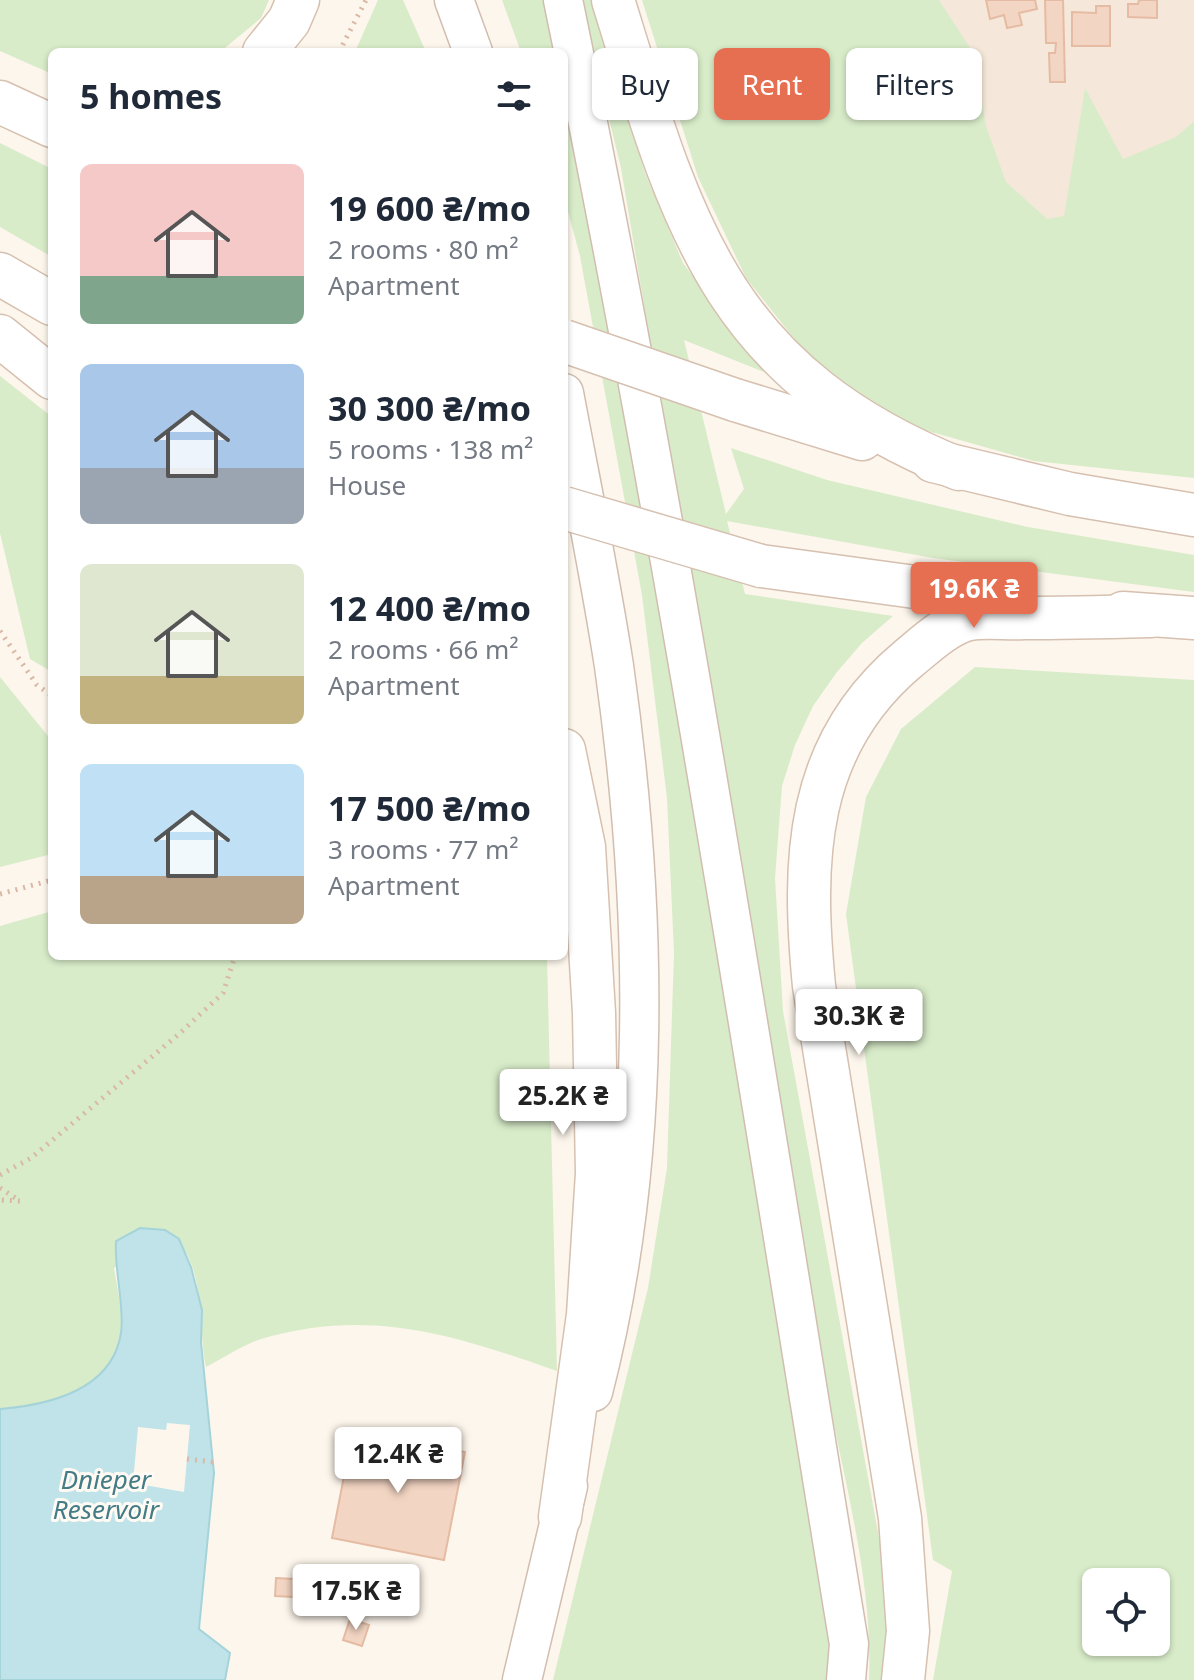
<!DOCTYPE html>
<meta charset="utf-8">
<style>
:root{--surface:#fff;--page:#f2f2f3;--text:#1f2937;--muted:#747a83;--accent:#e76f51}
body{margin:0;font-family:"Noto Sans",sans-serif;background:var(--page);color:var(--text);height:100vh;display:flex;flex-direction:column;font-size:30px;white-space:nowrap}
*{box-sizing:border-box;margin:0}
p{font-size:26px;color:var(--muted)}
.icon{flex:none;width:44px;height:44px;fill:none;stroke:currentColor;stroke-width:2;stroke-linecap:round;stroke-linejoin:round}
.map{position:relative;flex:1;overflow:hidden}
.panel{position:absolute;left:48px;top:48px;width:520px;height:912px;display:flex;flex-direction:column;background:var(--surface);border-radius:12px;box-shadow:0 2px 6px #0004}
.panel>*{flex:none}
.banner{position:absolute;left:592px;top:48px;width:482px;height:72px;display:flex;gap:16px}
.buttons{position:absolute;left:1082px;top:1568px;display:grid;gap:16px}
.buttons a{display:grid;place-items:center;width:88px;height:88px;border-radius:12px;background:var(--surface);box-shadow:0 2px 6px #0004;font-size:40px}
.price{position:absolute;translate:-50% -68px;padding:0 18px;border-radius:8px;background:#fff;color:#222;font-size:26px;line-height:52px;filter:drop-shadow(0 2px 4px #0008)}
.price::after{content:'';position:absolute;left:50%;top:48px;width:24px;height:18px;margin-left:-12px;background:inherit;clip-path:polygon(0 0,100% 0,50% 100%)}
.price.on{background:var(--accent);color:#fff}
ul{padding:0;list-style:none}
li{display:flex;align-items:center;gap:24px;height:200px;padding:0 32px}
li span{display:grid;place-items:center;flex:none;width:224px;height:160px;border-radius:12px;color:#555}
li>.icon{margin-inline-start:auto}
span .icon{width:96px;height:96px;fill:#fffc;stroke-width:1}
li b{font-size:34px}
h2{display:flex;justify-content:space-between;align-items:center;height:96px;padding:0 32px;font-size:34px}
.chip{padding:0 28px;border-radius:12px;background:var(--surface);box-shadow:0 2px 6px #0004;font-size:28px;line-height:72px}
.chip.on{background:var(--accent);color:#fff}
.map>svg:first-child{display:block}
</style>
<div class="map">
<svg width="1194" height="1680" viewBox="0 0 1194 1680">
<rect width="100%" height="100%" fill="#fdf6ec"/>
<path fill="#f5e8da" d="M914,0H1194V218L1024,244Z"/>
<g fill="#d8ecc9" fill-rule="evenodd">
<path d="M0,0H269L261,18L220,52H52V74L0,51Z"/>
<path d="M378,0H403L426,52H355Z"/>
<path d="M502,0H544L559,52H521Z"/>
<path d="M580,0H593L645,173L683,263L764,372L684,340L726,514L744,489L731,448L827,480L1028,527L1194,555V592L933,558L727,521L745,594L893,616L862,643L837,672L813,706L795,745L782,786L775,878L783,1011L886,1576L888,1680H869C873,1581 844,1481 826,1385C811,1302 803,1220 784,1138L621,168Z"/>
<path d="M642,0H939L974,54L986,126L1006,182L1047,219L1064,216L1085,88L1123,159L1176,137L1194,121V478L1034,461L889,420L808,356L746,278L698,177Z"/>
<path d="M564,72L633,380L824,1567L833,1680H553L648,1288L667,1168L674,953L667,798L642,595L580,256L564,197Z"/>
<path d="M0,143L52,169V257L0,227Z"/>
<path d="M0,376L52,417V672L30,659L0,533Z"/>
<path d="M975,667L1194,680V1680H933L952,1571L933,1560L846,914L866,797L901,729ZM1096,1582H1156V1642H1096Z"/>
<path d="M0,677L52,741V854L0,867Z"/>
<path d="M52,911V956H547L557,1371C454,1335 370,1307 261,1339C242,1345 224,1358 206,1367C197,1324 208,1257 165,1230L114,1268C117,1288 123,1311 122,1331C119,1367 77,1398 44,1405C30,1408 14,1408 0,1409V926Z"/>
</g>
<path fill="#bfe3e8" stroke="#a5d3da" stroke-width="2" d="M140,1228L165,1230L179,1239L191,1267L202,1310L201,1342L214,1473L199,1629L230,1653L225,1680H0V1409C48,1405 112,1391 121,1333C125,1308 114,1270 116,1241Z"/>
<path fill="#fdf6ec" d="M167,1423L190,1425L184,1492L133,1483L138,1427L166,1430Z"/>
<g fill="#f3d5c3" stroke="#e6bba3" stroke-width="2">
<path d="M986,0H1035L1037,9L1019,13L1022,25L1007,28L1004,15L990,19Z"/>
<path d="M1045,0H1063L1065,82H1050L1049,53H1055L1056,43H1046Z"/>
<path d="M1139,0H1157V18L1128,17V4H1138Z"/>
<path d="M1096,6H1110V46H1072V12L1096,13Z"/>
<path d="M353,1430L465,1452L444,1560L332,1538Z"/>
<path d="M276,1578L294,1579L293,1597L275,1596Z"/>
<path d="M350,1619L369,1625L362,1646L343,1640Z"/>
</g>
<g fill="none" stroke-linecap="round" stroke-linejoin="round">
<defs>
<g id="tertiary">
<path d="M454,0L473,52"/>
<path d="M563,0C676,545 759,1095 849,1644L846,1680"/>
<path d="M564,393C581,484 600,575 614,666C648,907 654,1155 593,1392"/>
<path d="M522,1680L568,1486"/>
</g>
<g id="secondary">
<path d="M613,0C683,227 721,373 959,469"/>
<path d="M264,52L289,21L298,0"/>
<path d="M0,102L52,126"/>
<path d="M0,274L52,304"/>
<path d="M0,336L52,378"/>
<path d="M735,400L862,439"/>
<path d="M933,461L1070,494L1194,515"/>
<path d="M761,566L1010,600"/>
<path d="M1123,613L1194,618"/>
<path d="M560,1517L588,1315L597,1173L594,1013L584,847L564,750"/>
<path d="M903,1680L908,1631L900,1518L814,986C802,861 804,746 908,659C925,645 947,624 969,619C986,616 1007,619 1024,618C1066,618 1109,617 1151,616"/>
</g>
</defs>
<use href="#tertiary" stroke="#d1beb0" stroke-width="41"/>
<use href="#secondary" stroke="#d6c0b0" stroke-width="45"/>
<g stroke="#d9b8a5" stroke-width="5" stroke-dasharray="2 6" stroke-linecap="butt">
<path d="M339,52L366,0"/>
<path d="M0,631L37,685L52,696"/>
<path d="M0,894L52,880"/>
<path d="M0,1175L31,1158L179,1034L223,993L235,956"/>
<path d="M0,1188L20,1201L0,1200"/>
<path d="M187,1459L213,1462"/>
</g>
<use href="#tertiary" stroke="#fff" stroke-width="38"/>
<use href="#secondary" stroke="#fff" stroke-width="42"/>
<defs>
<g id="secondary-bridge">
<path d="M564,341L735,400"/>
<path d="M564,508L761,566"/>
</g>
</defs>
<use href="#secondary-bridge" stroke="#d6c0b0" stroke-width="45" stroke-linecap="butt"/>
<use href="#secondary-bridge" stroke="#fff" stroke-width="42"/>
</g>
<g text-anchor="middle" stroke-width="6" stroke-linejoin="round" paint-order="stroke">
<g font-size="26" font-style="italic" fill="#437c86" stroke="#fffaf3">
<text x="106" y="1489">Dnieper<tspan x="106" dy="30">Reservoir</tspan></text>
</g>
</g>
</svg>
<div class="buttons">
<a><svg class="icon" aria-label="locate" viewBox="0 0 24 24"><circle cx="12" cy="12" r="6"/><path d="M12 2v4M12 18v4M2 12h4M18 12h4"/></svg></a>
</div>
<b class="price on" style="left:974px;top:630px">19.6K ₴</b>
<b class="price" style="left:859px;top:1057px">30.3K ₴</b>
<b class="price" style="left:563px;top:1137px">25.2K ₴</b>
<b class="price" style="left:398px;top:1495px">12.4K ₴</b>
<b class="price" style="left:356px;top:1632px">17.5K ₴</b>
<div class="banner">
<a class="chip">Buy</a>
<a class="chip on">Rent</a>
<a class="chip">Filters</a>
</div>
<section class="panel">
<h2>5 homes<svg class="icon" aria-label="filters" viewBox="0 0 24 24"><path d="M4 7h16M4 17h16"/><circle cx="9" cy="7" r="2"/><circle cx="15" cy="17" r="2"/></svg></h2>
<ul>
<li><span style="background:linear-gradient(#f6c9c9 70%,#7fa58c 0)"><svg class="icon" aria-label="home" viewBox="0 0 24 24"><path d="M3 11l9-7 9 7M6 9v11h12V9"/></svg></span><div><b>19 600 ₴/mo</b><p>2 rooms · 80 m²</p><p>Apartment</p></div></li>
<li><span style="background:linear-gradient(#a9c7e8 65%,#9aa5b1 0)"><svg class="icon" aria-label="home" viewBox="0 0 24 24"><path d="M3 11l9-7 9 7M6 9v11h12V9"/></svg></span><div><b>30 300 ₴/mo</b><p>5 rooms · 138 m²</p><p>House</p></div></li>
<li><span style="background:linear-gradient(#dfe7d0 70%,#c2b280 0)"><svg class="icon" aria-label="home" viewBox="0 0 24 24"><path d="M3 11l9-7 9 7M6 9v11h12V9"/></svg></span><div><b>12 400 ₴/mo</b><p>2 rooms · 66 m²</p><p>Apartment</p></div></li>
<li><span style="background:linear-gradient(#bfe0f5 70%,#b9a48a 0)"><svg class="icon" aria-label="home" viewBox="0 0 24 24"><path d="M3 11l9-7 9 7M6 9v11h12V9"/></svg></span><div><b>17 500 ₴/mo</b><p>3 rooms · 77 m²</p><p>Apartment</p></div></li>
</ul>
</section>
</div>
